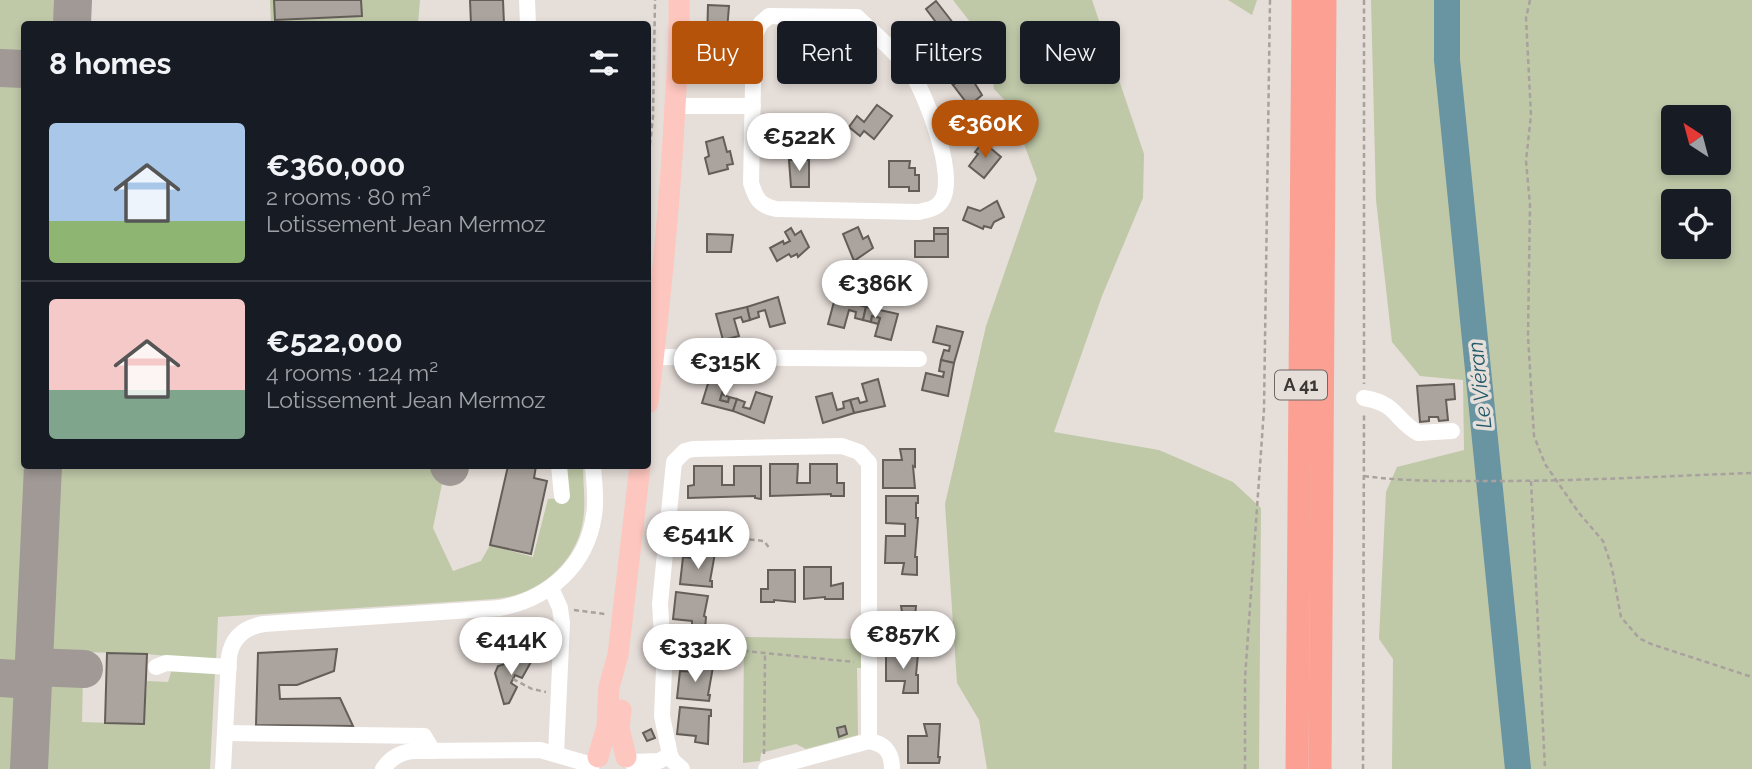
<!DOCTYPE html>
<meta charset="utf-8">
<style>
:root{--surface:#171b24;--page:#20242c;--text:#f1f3f6;--muted:#9ea1a6;--line:#363941;--accent:#b45309}
body{margin:0;font-family:Raleway,sans-serif;background:var(--page);color:var(--text);height:100vh;display:flex;flex-direction:column;font-size:26px;white-space:nowrap}
*{box-sizing:border-box;margin:0}
p{font-size:23px;color:var(--muted)}
.icon{flex:none;width:38px;height:38px;fill:none;stroke:currentColor;stroke-width:2;stroke-linecap:round;stroke-linejoin:round}
.map{position:relative;flex:1;overflow:hidden}
.sheet{position:absolute;left:21px;top:21px;width:630px;height:448px;display:flex;flex-direction:column;background:var(--surface);border-radius:7px;box-shadow:0 4px 10px #0003}
.sheet>*{flex:none}
.hud{position:absolute;left:672px;top:21px;width:665px;height:63px;display:flex;gap:14px}
.needle{width:46px;rotate:324deg}
.buttons{position:absolute;left:1661px;top:105px;display:grid;gap:14px}
.buttons a{display:grid;place-items:center;width:70px;height:70px;border-radius:7px;background:var(--surface);box-shadow:0 4px 10px #0003;font-size:35px}
.price{position:absolute;translate:-50% -60px;padding:0 16px;border-radius:24px;background:#fff;color:#222;font-size:23px;line-height:46px;filter:drop-shadow(0 2px 4px #0008)}
.price::after{content:'';position:absolute;left:50%;top:42px;width:21px;height:16px;margin-left:-10px;background:inherit;clip-path:polygon(0 0,100% 0,50% 100%)}
.price.on{background:var(--accent);color:#fff}
ul{padding:0;list-style:none}
li{display:flex;align-items:center;gap:21px;height:175px;padding:0 28px}
li+li{border-top:2px solid var(--line)}
li span{display:grid;place-items:center;flex:none;width:196px;height:140px;border-radius:7px;color:#555}
li>.icon{margin-inline-start:auto}
span .icon{width:84px;height:84px;fill:#fffc;stroke-width:1}
li b{font-size:30px}
h2{display:flex;justify-content:space-between;align-items:center;height:84px;padding:0 28px;font-size:30px}
.tag{padding:0 24px;border-radius:7px;background:var(--surface);box-shadow:0 4px 10px #0003;font-size:24px;line-height:63px}
.tag.on{background:var(--accent);color:#fff}
.map>svg:first-child{display:block}
</style>
<div class="map">
<svg width="1752" height="769" viewBox="0 0 1752 769">
<rect width="100%" height="100%" fill="#e6ded9"/>
<g fill="#bfc9a8" fill-rule="evenodd">
<path d="M0,0H57L56,24H24V466H35L21,769H0Z"/>
<path d="M270,0H420L418,24H271Z"/>
<path d="M953,0H1092L1144,154L1143,198L1102,296L1054,432L1159,450L1233,482L1261,508L1259,769H987L979,720L957,683L945,504L986,326L1037,179L1010,106L994,89L988,45Z"/>
<path d="M1228,0H1257L1252,15Z"/>
<path d="M1371,0H1752V769H1392L1393,659L1379,639L1386,492L1397,467L1464,450L1463,380L1420,376L1392,342L1376,200ZM1673,117H1718V163H1673ZM1673,201H1718V247H1673Z"/>
<path d="M51,466H442L445,469L433,528L453,571L481,561L490,545L533,557L548,499L566,498L564,466H583C583,484 586,503 583,521C576,564 537,596 494,599L218,617L216,661L147,654L85,652L84,664L59,663L42,653Z"/>
<path d="M744,637L862,639L864,668H857L858,735L806,749L796,744L761,753L760,761L743,763Z"/>
<path d="M172,669L215,672L210,769H37L41,683L56,677H83L82,722L144,724L147,681L168,682Z"/>
</g>
<g fill="none" stroke-linecap="round" stroke-linejoin="round">
<path stroke="#6994a2" stroke-width="26" d="M1447,0V60L1518,769"/>
<g stroke="#a09995" stroke-width="38">
<path d="M72,24L73,0"/>
<path d="M0,68L24,69"/>
<path d="M449,466L450,467"/>
<path d="M33,667L84,669"/>
<path d="M0,678L32,680"/>
<path d="M29,769L43,466"/>
</g>
</g>
<g fill="#aba49e" stroke="#645e59" stroke-width="2">
<path d="M274,0H361L362,16L275,20Z"/>
<path d="M470,0H503L504,24H471Z"/>
<path d="M936,1L957,28L937,45L924,28L935,21L926,9Z"/>
<path d="M708,5L729,6L726,42L707,41Z"/>
<path d="M849,35L865,59L854,67L853,76L845,78L838,75L840,56L847,54L838,43Z"/>
<path d="M788,42L818,43V56H811V63L793,65L788,59Z"/>
<path d="M966,69L969,74L953,85L949,80Z"/>
<path d="M969,74L982,95L969,106L953,85Z"/>
<path d="M877,105L892,116L874,139L864,131L860,136L849,127L857,116L864,122Z"/>
<path d="M723,137L727,152L730,151L733,164L727,165L728,169L709,174L705,158L709,156L706,142Z"/>
<path d="M983,142L1001,157L984,178L969,166L978,154L975,152Z"/>
<path d="M789,160H809V187H791Z"/>
<path d="M889,161H910L909,168H915V175H919V191H909V187H889Z"/>
<path d="M997,201L1004,217L994,222L991,228L984,226L983,229L963,220L968,207L980,211Z"/>
<path d="M858,227L863,239L868,236L873,248L854,261L843,234Z"/>
<path d="M791,228L795,235L801,231L809,247L798,257L797,254L791,257L789,254L777,261L770,248L783,241L784,244L790,241L785,232Z"/>
<rect x="934" y="228" width="14" height="6"/>
<path d="M707,234L733,235L731,252H707Z"/>
<path d="M934,234H948V257H915V241H934Z"/>
<path d="M778,297L785,323L770,327L765,310L758,312L759,317L750,320L747,307Z"/>
<path d="M835,298L866,307L863,320L855,318L856,312L849,310L844,328L828,324Z"/>
<path d="M747,307L750,320L743,322L741,317L734,319L739,336L723,340L716,314Z"/>
<path d="M866,307L898,314L891,340L875,336L880,318L872,316L871,322L863,320Z"/>
<path d="M872,316L880,318L878,324L871,322Z"/>
<path d="M937,326L963,332L954,363L941,360L944,350L949,351L950,346L933,342Z"/>
<path d="M941,360L954,363L948,396L922,390L926,373L943,377L944,372L939,371Z"/>
<path d="M710,377L725,383L720,400L728,402L729,397L737,399L733,411L702,403Z"/>
<path d="M878,379L885,406L854,413L850,400L858,398L860,403L867,401L862,384Z"/>
<path d="M1454,384L1455,399L1446,400L1448,420L1439,421L1438,417H1429V421L1420,422L1417,386Z"/>
<path d="M756,392L772,397L764,423L733,411L737,399L745,402L743,407L750,409Z"/>
<path d="M832,393L837,410L844,408L843,402L850,400L854,413L823,423L816,397Z"/>
<path d="M722,394L729,397L728,402L720,400Z"/>
<path d="M900,449H915V467L913,466L915,488H883V460H902Z"/>
<path d="M770,464H798L797,483H810V464H837V483H844V496H831V494L770,496Z"/>
<path d="M508,466H536L534,478L547,481L531,554L490,545Z"/>
<path d="M694,466H722V485H734V466H761V499L755,498V496L688,498V486L694,485Z"/>
<path d="M886,496H918V503H916V518H918L915,557H917V575L902,574L904,563H885L886,536H905V524L886,523Z"/>
<path d="M702,552L715,553L710,581H712V587L680,584L683,557L702,559Z"/>
<path d="M804,567H831V586L843,583V599H825V597L804,599Z"/>
<path d="M768,570H795V602L774,600V602H761V589H768Z"/>
<path d="M676,592L708,596L704,616L706,617L705,629L692,628V621L673,619Z"/>
<path d="M901,606H916L913,639H915L916,645H884V618H903Z"/>
<path d="M337,649L334,671L297,685H279L280,699L340,698L353,726L256,725L258,653Z"/>
<path d="M107,653L147,654L144,724L105,723Z"/>
<path d="M886,654H918L916,675H918V693H903L905,681H886Z"/>
<path d="M529,657L531,662L522,678L515,675L511,683L517,687L509,703L504,704L495,673L498,666Z"/>
<path d="M700,666L713,667L708,695H710L709,701L677,698L680,671L699,672Z"/>
<path d="M680,707L711,710V716H709L708,744L695,742L696,736L677,734Z"/>
<path d="M924,724H940L938,757H940L939,763H908V736H927Z"/>
<path d="M845,726L847,734L839,737L837,728Z"/>
<path d="M651,729L655,738L647,741L643,733Z"/>
</g>
<g fill="none" stroke-linecap="round" stroke-linejoin="round">
<g stroke="#a8a19d" stroke-width="2.5" stroke-dasharray="5 3.5" stroke-linecap="butt">
<path d="M1364,0V384"/>
<path d="M1530,0L1526,18L1531,115L1526,161L1530,205L1528,336L1534,436L1545,464L1579,513L1603,541L1612,568L1621,617L1639,638L1651,644L1752,677"/>
<path d="M648,162L653,117L655,0"/>
<path d="M1364,476C1408,482 1452,481 1497,481C1582,481 1667,476 1752,473"/>
<path d="M1531,481L1545,769"/>
<path d="M682,532L764,541L770,549"/>
<path d="M574,610L605,614"/>
<path d="M676,644L854,662"/>
<path d="M513,679L532,689L546,692"/>
<path d="M764,754L765,653"/>
<path d="M1245,769V678L1264,409L1270,0"/>
<path d="M1363,769L1364,412"/>
</g>
<g stroke="#fff" stroke-width="16">
<path d="M527,0L528,24"/>
<path d="M769,16L857,17C874,34 896,51 910,71C926,93 957,176 942,200C937,209 927,210 918,212L776,209C760,206 756,199 751,183L754,36L761,23Z"/>
<path d="M675,106H753"/>
<path d="M648,357L919,359"/>
<path d="M1364,398C1398,404 1394,419 1418,433L1452,431"/>
<path d="M559,466L562,496"/>
<path d="M551,588L560,608L562,623L556,754"/>
<path d="M156,667L166,663L229,667"/>
<path d="M225,733L424,736L433,751"/>
<path d="M631,762L659,761L670,755"/>
<path d="M223,769L229,657C232,637 245,627 264,624L500,608C548,599 587,566 594,515C597,499 594,482 593,466"/>
<path d="M383,769C391,757 401,752 414,751L540,750L592,765"/>
<path d="M682,769L673,761L670,755L662,716L664,669L660,604L674,462L685,451L693,449L842,446L859,452L869,463V741"/>
<path d="M766,769L869,741C886,744 892,753 892,769"/>
</g>
<g stroke="#fdc6be" stroke-width="21">
<path d="M648,403C660,304 670,206 675,106C677,71 680,36 679,0"/>
<path d="M621,710L619,728L626,757"/>
<path d="M598,757L607,727L609,687L618,655L640,466"/>
</g>
<g stroke="#fba092" stroke-width="23">
<path d="M1297,769L1303,0"/>
<path d="M1320,769L1325,0"/>
</g>
</g>
<g text-anchor="middle" stroke-width="7" stroke-linejoin="round" paint-order="stroke">
<rect fill="#e6ded9" stroke="#6e6966" stroke-width="2" x="1275" y="370.5" width="52" height="29" rx="5"/>
<g font-size="18" font-weight="bold" fill="#3b3735">
<text x="1301" y="391">A 41</text>
</g>
<g font-size="21" font-style="italic" fill="#205a6a" stroke="#e6ded9">
<text transform="translate(1480 385) rotate(-96)" y="7">Le Viéran</text>
</g>
</g>
</svg>
<div class="buttons">
<a><svg class="needle" viewBox="-14 -14 28 28"><path d="M0-13l5 13h-10z" fill="#e53935"/><path d="M0 13l5-13h-10z" fill="#9ea1a6"/></svg></a>
<a><svg class="icon" aria-label="locate" viewBox="0 0 24 24"><circle cx="12" cy="12" r="6"/><path d="M12 2v4M12 18v4M2 12h4M18 12h4"/></svg></a>
</div>
<b class="price on" style="left:985px;top:160px">€360K</b>
<b class="price" style="left:799px;top:173px">€522K</b>
<b class="price" style="left:875px;top:320px">€386K</b>
<b class="price" style="left:725px;top:398px">€315K</b>
<b class="price" style="left:698px;top:571px">€541K</b>
<b class="price" style="left:903px;top:671px">€857K</b>
<b class="price" style="left:511px;top:677px">€414K</b>
<b class="price" style="left:695px;top:684px">€332K</b>
<div class="hud">
<a class="tag on">Buy</a>
<a class="tag">Rent</a>
<a class="tag">Filters</a>
<a class="tag">New</a>
</div>
<section class="sheet">
<h2>8 homes<svg class="icon" aria-label="filters" viewBox="0 0 24 24"><path d="M4 7h16M4 17h16"/><circle cx="9" cy="7" r="2"/><circle cx="15" cy="17" r="2"/></svg></h2>
<ul>
<li><span style="background:linear-gradient(#a9c7e8 70%,#8fb573 0)"><svg class="icon" aria-label="home" viewBox="0 0 24 24"><path d="M3 11l9-7 9 7M6 9v11h12V9"/></svg></span><div><b>€360,000</b><p>2 rooms · 80 m²</p><p>Lotissement Jean Mermoz</p></div></li>
<li><span style="background:linear-gradient(#f6c9c9 65%,#7fa58c 0)"><svg class="icon" aria-label="home" viewBox="0 0 24 24"><path d="M3 11l9-7 9 7M6 9v11h12V9"/></svg></span><div><b>€522,000</b><p>4 rooms · 124 m²</p><p>Lotissement Jean Mermoz</p></div></li>
</ul>
</section>
</div>
